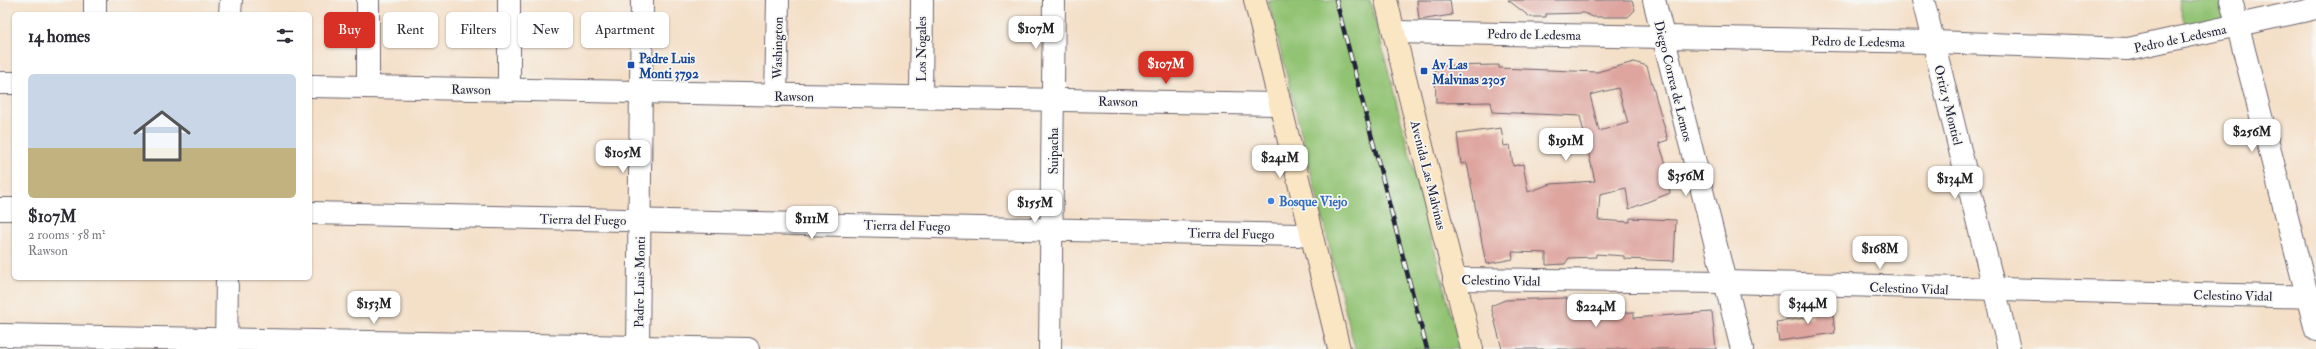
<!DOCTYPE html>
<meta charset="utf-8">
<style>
:root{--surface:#fff;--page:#f7f7f7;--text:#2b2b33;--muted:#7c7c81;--accent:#d93025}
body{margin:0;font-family:"IM FELL Double Pica",serif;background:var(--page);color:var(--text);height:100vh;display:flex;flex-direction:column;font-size:15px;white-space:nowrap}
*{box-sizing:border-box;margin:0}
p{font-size:13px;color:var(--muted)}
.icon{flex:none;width:22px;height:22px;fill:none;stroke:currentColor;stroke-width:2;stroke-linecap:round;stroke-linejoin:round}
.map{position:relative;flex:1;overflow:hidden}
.panel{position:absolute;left:12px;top:12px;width:300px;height:268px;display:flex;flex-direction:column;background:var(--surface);border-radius:6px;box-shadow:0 1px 3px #0004}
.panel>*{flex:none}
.guide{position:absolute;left:324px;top:12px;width:380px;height:36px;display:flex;gap:8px}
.price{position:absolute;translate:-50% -34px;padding:0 9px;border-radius:8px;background:#fff;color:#222;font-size:13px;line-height:26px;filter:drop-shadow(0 1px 2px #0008)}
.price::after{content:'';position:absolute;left:50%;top:24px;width:12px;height:9px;margin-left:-6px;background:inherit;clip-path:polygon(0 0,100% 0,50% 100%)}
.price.current{background:var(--accent);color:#fff}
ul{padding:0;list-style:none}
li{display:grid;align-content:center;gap:8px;height:212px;padding:0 16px}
li span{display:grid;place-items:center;height:124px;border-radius:6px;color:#555}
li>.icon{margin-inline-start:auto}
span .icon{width:72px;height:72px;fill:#fffc;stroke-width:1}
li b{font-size:17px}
h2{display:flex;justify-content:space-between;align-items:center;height:48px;padding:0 16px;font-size:17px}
.chip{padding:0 14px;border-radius:6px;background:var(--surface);box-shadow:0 1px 3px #0004;font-size:14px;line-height:36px}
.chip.current{background:var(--accent);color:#fff}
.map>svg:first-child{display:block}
</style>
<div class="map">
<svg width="2316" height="349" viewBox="0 0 2316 349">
<rect width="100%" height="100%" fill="#f6f6f2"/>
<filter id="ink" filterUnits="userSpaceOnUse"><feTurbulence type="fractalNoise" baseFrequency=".025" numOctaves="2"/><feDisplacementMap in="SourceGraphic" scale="8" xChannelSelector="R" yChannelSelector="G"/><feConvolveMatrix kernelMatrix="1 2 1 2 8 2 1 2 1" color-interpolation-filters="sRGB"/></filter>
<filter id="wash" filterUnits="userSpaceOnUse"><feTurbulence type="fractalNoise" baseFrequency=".012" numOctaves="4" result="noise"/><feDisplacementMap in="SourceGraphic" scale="16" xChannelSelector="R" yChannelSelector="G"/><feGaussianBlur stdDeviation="0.9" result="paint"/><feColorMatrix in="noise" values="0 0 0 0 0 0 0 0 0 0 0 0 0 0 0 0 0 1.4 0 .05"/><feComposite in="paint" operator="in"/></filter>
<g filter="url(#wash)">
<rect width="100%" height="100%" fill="#f4dfc7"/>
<g fill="#92c373" stroke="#5a7257">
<path d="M1268,0H1370L1460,349H1355Z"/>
<path d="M2178,0H2219L2224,20L2186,30Z"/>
</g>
<g id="blocks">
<g fill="#dea49e" fill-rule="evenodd">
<path d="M1417,0H1450L1452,15L1419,20Z"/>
<path d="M1508,0H1632L1635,10L1628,17H1593L1584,13L1546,14V17H1530Z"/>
<path d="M1634,62L1647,66L1668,140L1659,143L1666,164L1670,193L1629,209L1626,188L1600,194L1598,220L1630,222V218L1676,220L1674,261L1624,259V256L1596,254V257L1569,258L1565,264L1546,265V253L1512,252L1513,259L1486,264L1467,163L1461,164L1457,134L1501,128L1504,146L1510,145L1513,166L1523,164L1528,192L1551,184L1595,181L1580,116L1492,112L1491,102L1436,103L1435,66L1499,65V68L1597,72ZM1618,88L1628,123L1599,131L1590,95Z"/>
<path d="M1567,298L1568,312L1591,310V314L1634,312V318L1712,312L1716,349H1502L1491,306L1505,300Z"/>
<path d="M1832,306L1835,333L1779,341L1776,322L1812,317L1811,309Z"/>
</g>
</g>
</g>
<g filter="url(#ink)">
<use href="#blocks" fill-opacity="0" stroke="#6c646c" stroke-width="1"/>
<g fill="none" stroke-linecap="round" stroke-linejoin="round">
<defs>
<g id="minor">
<path d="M368,0V87"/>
<path d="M1654,0L1742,349"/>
<path d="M1923,0L2009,349"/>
<path d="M2231,0L2316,330"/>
<path d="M95,14V0"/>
<path d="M230,14L231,0"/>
<path d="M1394,32L1934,42L2128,49L2316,8"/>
<path d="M0,83H14"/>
<path d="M310,86L1279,104"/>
<path d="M509,90V0"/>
<path d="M776,96L778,0"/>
<path d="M921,97L922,0"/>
<path d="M0,209H14"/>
<path d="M310,213L1297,235L1311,232"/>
<path d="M1454,279L1725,282L2316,297"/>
<path d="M0,335L748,349"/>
<path d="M226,349L227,278"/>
<path d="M638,349L642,0"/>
<path d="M1050,349L1054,0"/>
</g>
<g id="secondary">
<path d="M1255,0L1339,349"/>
<path d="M1386,0L1472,349"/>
</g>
</defs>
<use href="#minor" stroke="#6c646c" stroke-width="24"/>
<use href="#secondary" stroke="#6c646c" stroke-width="24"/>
<use href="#minor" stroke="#fff" stroke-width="22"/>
<use href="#secondary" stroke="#fbe6c4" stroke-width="22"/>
<defs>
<path id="rail" d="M1336,0L1427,349"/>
</defs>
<use href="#rail" stroke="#22223b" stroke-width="4.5"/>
<use href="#rail" stroke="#f6f6f2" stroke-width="3" stroke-dasharray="9" stroke-linecap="butt"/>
</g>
</g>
<g fill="#1a4fb4" stroke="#f6f6f2" stroke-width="1.5">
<rect x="627" y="61" width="8" height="8" rx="2"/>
<rect x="1420" y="67" width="8" height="8" rx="2"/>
</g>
<circle fill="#3f7fe0" stroke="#f6f6f2" stroke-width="1.5" cx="1271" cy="201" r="4"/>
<g text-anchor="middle" stroke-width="3.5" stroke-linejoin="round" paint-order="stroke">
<g font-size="13" fill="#22223b" stroke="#f6f6f2">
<text transform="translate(1534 34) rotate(1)" y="5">Pedro de Ledesma</text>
<text transform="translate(2180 38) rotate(-12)" y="5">Pedro de Ledesma</text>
<text transform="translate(1858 41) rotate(1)" y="5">Pedro de Ledesma</text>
<text transform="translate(777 48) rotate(-89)" y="5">Washington</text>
<text transform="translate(921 49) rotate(-90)" y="5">Los Nogales</text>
<text transform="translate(1674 81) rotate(76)" y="5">Diego Correa de Lemos</text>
<text transform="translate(471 89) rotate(1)" y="5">Rawson</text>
<text transform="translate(794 96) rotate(1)" y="5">Rawson</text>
<text transform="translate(1118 101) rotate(1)" y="5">Rawson</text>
<text transform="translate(1949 105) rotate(76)" y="5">Ortiz y Montiel</text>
<text transform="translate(1053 151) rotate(-90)" y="5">Suipacha</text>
<text transform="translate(1429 175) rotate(76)" y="5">Avenida Las Malvinas</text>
<text transform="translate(583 219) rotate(1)" y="5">Tierra del Fuego</text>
<text transform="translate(907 225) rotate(1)" y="5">Tierra del Fuego</text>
<text transform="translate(1231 233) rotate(1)" y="5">Tierra del Fuego</text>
<text transform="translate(1501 280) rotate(1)" y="5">Celestino Vidal</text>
<text transform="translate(639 282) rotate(-89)" y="5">Padre Luis Monti</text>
<text transform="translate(1909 288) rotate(2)" y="5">Celestino Vidal</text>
<text transform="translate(2233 295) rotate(1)" y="5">Celestino Vidal</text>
</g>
<g font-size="13" font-weight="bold" fill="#164399" stroke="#f6f6f2" text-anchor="start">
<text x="639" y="63">Padre Luis<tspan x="639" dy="15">Monti 3792</tspan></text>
<text x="1432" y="69">Av Las<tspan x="1432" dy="15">Malvinas 2305</tspan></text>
</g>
<g font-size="13" font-weight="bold" fill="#366cbe" stroke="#f6f6f2" text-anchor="start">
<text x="1279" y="206">Bosque Viejo</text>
</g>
</g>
</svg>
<b class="price" style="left:1036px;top:50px">$107M</b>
<b class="price current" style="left:1166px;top:85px">$107M</b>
<b class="price" style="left:2252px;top:153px">$256M</b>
<b class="price" style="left:1566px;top:162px">$191M</b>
<b class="price" style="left:623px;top:174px">$105M</b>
<b class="price" style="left:1280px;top:179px">$241M</b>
<b class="price" style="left:1686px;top:197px">$356M</b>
<b class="price" style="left:1955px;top:200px">$134M</b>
<b class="price" style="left:1035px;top:224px">$155M</b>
<b class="price" style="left:812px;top:240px">$111M</b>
<b class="price" style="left:1880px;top:270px">$168M</b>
<b class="price" style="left:374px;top:325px">$153M</b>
<b class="price" style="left:1808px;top:325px">$344M</b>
<b class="price" style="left:1596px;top:328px">$224M</b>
<div class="guide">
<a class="chip current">Buy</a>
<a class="chip">Rent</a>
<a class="chip">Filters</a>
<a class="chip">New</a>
<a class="chip">Apartment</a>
</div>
<section class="panel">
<h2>14 homes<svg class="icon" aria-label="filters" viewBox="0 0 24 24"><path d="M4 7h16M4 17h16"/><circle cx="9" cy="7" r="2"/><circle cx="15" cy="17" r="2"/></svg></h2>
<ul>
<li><span style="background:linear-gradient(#c9d6e8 60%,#c2b280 0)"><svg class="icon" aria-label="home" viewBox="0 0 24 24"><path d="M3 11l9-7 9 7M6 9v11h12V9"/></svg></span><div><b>$107M</b><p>2 rooms · 58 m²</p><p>Rawson</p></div></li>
</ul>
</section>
</div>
